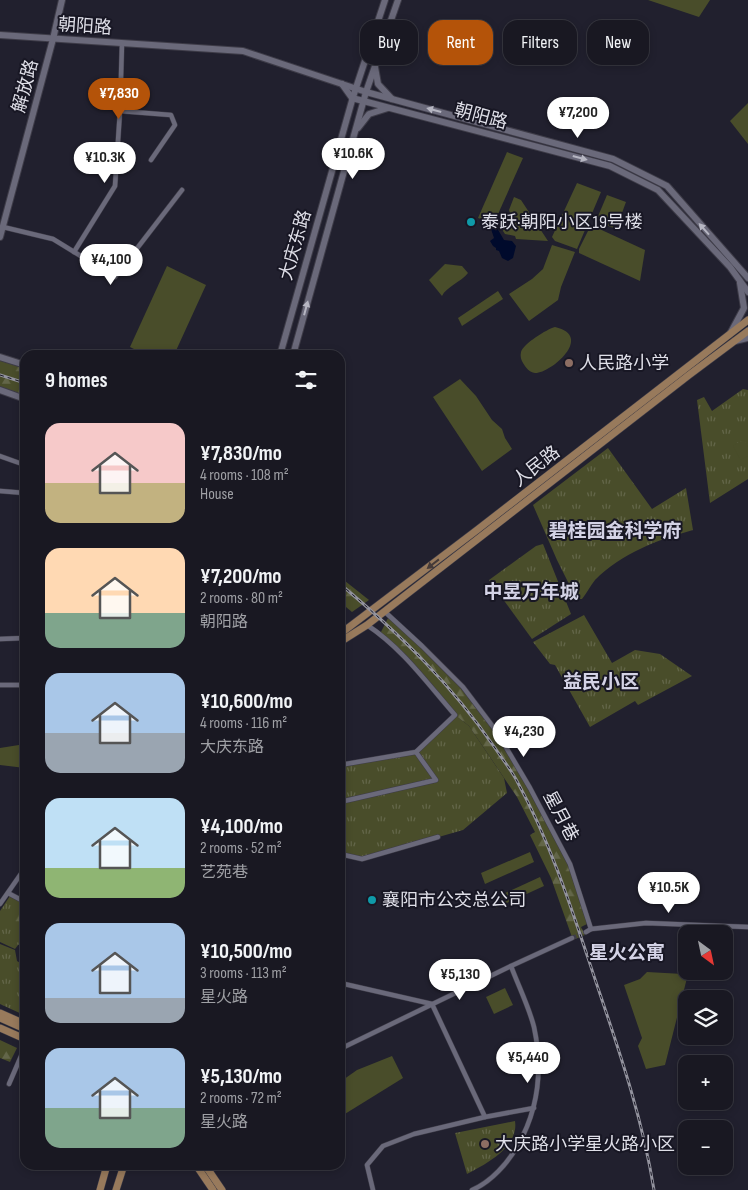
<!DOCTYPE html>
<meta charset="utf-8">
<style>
:root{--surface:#191822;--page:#26252f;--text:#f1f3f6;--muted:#9fa0a5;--line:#373740;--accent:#b45309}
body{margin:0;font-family:"Sofia Sans Condensed","Noto Sans SC",sans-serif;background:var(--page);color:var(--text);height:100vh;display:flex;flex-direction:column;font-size:19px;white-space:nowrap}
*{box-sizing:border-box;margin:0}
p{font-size:16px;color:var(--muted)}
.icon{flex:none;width:28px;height:28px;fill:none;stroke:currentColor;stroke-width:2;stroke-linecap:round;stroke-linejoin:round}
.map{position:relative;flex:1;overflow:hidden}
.side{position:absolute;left:20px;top:350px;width:325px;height:820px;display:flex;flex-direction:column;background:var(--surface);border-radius:15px;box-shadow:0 2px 8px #0003,0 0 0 1px var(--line)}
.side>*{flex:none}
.hud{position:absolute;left:360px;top:20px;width:312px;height:45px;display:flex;gap:10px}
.needle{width:32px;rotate:147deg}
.fabs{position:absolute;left:678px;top:925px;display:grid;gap:10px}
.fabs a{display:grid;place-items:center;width:55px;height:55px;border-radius:10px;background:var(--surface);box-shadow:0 2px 8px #0003,0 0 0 1px var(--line);font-size:25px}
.price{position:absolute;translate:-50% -42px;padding:0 11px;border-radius:18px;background:#fff;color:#222;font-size:16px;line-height:32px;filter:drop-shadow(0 1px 2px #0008)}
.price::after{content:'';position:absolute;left:50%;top:30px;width:15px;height:11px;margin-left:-8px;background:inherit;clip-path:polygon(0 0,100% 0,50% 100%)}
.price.on{background:var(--accent);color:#fff}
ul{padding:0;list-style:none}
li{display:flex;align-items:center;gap:15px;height:125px;padding:0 25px}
li span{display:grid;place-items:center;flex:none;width:140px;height:100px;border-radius:15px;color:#555}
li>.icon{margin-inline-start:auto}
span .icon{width:60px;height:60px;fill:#fffc;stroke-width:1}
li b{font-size:21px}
h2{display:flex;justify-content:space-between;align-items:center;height:60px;padding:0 25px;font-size:21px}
.chip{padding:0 18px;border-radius:15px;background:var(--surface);box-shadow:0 2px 8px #0003,0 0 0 1px var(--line);font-size:18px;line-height:45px}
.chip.on{background:var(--accent);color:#fff}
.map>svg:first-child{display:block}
</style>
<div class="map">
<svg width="748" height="1190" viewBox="0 0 748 1190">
<defs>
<pattern id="grass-tufts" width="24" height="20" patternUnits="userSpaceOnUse" patternTransform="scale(1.25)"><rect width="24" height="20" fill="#494d2a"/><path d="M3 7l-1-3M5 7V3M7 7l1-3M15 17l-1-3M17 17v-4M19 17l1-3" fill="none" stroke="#636649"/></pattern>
<pattern id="forest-firs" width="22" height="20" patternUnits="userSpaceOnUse" patternTransform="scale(1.25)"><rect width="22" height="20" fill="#494d2a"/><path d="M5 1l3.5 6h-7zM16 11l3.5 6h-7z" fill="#636649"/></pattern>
</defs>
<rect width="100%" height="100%" fill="#21202e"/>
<g fill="url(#grass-tufts)">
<path d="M743,389L748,390V479L710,503L697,400L704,397L712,411Z"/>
<path d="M608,448L652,509L686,488L693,530C657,540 622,553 595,580C590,586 587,593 582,599H579L570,586L557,560L533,505Z"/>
<path d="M543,544L571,614L532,639L489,580L536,546Z"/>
<path d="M584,615L612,663L635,650L660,654L692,676L638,705L635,701L590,727L555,665L550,664L533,642Z"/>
<path d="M455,715L469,726L504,778L507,793L463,830L362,859L340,853V765L416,752Z"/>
<path d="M12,893L25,899V941L18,945L15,949L0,942V911Z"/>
<path d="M0,944L15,950L17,961L25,966L22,977L25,978L24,1015L0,1004Z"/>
<path d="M515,1121C519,1147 486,1164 467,1174L455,1133Z"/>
</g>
<g fill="url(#forest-firs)">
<path d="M0,357L25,365V399L0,390Z"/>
<path d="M340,577L369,600L352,612L340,602Z"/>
<path d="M389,616L463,687L497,732L569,864L587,924L581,927L585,935L573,940L551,878L530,835L535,832L517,797L469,726L455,715L404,656L380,634Z"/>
<path d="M16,907L25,909V921C16,921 11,925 1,924L5,914Z"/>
<path d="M0,1040L17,1048L10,1062L0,1058Z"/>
</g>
<g fill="#494d2a">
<path d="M648,0H710L699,17Z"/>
<path d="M748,103V144L730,121Z"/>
<path d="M507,152L523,158L494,223L478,218Z"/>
<path d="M577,183L601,192L577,249L555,241L552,237Z"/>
<path d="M607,195L626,202L616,229L596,221Z"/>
<path d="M514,197L521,200L548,241L516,239L515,236L505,234L503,231L504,226L509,223L511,216L509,210Z"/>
<path d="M593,226L645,250L640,281L579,253V249L589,229Z"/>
<path d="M552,245L575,252L561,287L558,300L529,321L509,294L532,279L543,269Z"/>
<path d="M445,264L462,266L468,273C461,282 446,287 442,296L429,280Z"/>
<path d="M167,266L206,285L174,355H146L130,347Z"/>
<path d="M498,291L503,299L462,326L458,318Z"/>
<path d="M555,327C595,336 550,374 535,373C529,372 526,368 523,363C521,360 520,356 521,352C523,344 547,329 555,327Z"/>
<path d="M460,379L476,396L492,420L502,429L505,438L512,449L482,471L433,397Z"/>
<path d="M744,440L748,447V456L740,460L733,445Z"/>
<path d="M25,744V768L0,765V748Z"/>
<path d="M530,852L534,862L485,884L481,873Z"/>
<path d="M540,877L544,886L496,908L492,899Z"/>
<path d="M647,972L683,974L687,978L665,1065L646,1069L638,1046L642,1038L624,985L640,979Z"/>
<path d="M505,988L513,1005L494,1014L486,997Z"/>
<path d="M392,1056L403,1078L340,1117V1082L357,1070Z"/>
</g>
<path fill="#000a2c" d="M497,228L504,240L512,241L516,246L513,258L508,261L502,258L499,251L496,250V248L493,246L490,241L494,238L491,229Z"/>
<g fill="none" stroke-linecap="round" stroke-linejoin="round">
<path stroke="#3e3d4a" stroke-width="4.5" stroke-dasharray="4.5 2" stroke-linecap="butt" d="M572,938L586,932"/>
<defs>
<g id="street">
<path d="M122,43L120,111L171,115L175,125L151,160"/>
<path d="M3,227L53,239L115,277L182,190"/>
<path d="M74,252L115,186L120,111"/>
<path d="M0,456L25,465"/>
<path d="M0,491L25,493"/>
<path d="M384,611L422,646L463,687L497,732L530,788L570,864L591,929L586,932"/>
<path d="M0,639L25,638"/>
<path d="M0,685H25"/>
<path d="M340,765L416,752L455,715C427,683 402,648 367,625"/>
<path d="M340,802L436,780L416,752"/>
<path d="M340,854L362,859L438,837"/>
<path d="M8,893L25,902"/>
<path d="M0,904L25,868"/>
<path d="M591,929L646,923L748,927"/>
<path d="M340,983L432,1004L485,1117L414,1134L383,1146L367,1165L373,1190"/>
<path d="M340,1049L511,966L572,938"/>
<path d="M9,1084L25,1047"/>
<path d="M485,1117L534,1108"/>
<path d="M472,1190C491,1182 508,1163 518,1145C539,1108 543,1069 534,1027C529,1007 518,985 511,966"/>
</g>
<g id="secondary">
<path d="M0,35L243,51L366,92L613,159L667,186L748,278"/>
<path d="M375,67L378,84L392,99"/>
<path d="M342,84L352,98L610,166L658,190L730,267L748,292"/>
<path d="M358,128L369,114L388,108"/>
<path d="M0,237L53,39L62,0"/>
<path d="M730,334L744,308L740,283"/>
<path d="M735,341L748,338"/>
<path d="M280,355L353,97L385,0"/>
<path d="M293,355L366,92L398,0"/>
<path d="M0,357L25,365"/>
<path d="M0,390L25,399"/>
</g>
<g id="primary">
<path d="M340,634L477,530L748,320"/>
<path d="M340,642L367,625L689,375L748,331"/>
<path d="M0,1013L25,1024"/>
<path d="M0,1018L25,1029"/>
<path d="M0,1028L25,1039"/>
<path d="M196,1165L213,1190"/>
<path d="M205,1165L222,1190"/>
<path d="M100,1190L107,1165"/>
<path d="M116,1190L124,1165"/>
</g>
</defs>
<use href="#street" stroke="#3e3c48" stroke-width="5.5"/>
<use href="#secondary" stroke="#3e3c48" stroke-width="8"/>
<use href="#primary" stroke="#3e3c48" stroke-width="8"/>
<use href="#street" stroke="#6a697a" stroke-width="4.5"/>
<use href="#secondary" stroke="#6a697a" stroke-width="6"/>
<use href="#primary" stroke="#987a5c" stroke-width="7"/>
<defs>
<g id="rail">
<path d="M0,375L25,383"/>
<path d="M340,584C400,634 451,684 495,748C503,760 512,771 518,783C554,849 576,923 600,994C622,1059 643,1122 654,1190"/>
</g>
</defs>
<use href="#rail" stroke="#93939e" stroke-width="3"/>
<use href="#rail" stroke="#181724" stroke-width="1" stroke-dasharray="4" stroke-linecap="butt"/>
</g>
<defs><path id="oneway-solid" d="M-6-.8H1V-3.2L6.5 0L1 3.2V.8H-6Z" transform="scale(1.25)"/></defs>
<g fill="#b6b6c2">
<use href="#oneway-solid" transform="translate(434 110) rotate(-165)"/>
<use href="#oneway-solid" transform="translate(580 158) rotate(15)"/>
<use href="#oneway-solid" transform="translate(704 229) rotate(-132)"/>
<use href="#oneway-solid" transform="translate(306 308) rotate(-75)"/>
</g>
<use fill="#453a38" href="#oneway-solid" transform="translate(433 564) rotate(142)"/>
<g fill="#0f9aa8" stroke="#181724" stroke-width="2">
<circle cx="471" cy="222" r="5"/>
<circle cx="372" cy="900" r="5"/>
</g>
<g fill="#8d6e63" stroke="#181724" stroke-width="2">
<circle cx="569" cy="363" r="5"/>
<circle cx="485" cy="1144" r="5"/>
</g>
<g text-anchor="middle" stroke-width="4" stroke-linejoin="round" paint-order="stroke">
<g font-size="18" fill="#dfdfe8" stroke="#181724">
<text transform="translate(85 26) rotate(4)" y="6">朝阳路</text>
<text transform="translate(25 86) rotate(-75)" y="6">解放路</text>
<text transform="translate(481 116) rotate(15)" y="6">朝阳路</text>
<text transform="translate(295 245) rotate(-74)" y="6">大庆东路</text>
<text transform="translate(536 466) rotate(-38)" y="6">人民路</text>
<text transform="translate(561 816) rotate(62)" y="6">星月巷</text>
</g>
<g font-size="18" fill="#dfdfe8" stroke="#181724" text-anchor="start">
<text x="481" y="228">泰跃·朝阳小区19号楼</text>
<text x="579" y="369">人民路小学</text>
<text x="382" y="906">襄阳市公交总公司</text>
<text x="495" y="1150">大庆路小学星火路小区</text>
</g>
<g font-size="19" font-weight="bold" fill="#d4d3e6" stroke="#181724">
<text x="615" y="537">碧桂园金科学府</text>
<text x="531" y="598">中昱万年城</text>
<text x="601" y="688">益民小区</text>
<text x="627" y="959">星火公寓</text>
</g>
</g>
</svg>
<div class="fabs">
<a><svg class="needle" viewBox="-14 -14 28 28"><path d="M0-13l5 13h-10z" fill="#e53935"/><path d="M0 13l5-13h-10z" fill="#9fa0a5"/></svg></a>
<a><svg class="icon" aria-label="layers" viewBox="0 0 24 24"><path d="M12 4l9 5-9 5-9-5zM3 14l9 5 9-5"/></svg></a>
<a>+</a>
<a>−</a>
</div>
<b class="price on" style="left:119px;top:120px">¥7,830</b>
<b class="price" style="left:578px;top:139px">¥7,200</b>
<b class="price" style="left:353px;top:180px">¥10.6K</b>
<b class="price" style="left:105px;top:184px">¥10.3K</b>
<b class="price" style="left:111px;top:286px">¥4,100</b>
<b class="price" style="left:524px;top:758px">¥4,230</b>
<b class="price" style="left:669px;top:914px">¥10.5K</b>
<b class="price" style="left:460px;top:1001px">¥5,130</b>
<b class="price" style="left:528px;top:1084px">¥5,440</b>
<div class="hud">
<a class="chip">Buy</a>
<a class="chip on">Rent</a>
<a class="chip">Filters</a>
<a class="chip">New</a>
</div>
<section class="side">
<h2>9 homes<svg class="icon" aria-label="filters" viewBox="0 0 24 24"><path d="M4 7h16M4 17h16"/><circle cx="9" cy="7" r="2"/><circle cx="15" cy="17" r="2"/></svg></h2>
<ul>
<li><span style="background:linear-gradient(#f6c9c9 60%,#c2b280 0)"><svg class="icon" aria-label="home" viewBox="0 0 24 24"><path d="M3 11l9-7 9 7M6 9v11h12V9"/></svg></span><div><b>¥7,830/mo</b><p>4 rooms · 108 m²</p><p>House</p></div></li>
<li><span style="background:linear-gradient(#ffd9b3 65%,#7fa58c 0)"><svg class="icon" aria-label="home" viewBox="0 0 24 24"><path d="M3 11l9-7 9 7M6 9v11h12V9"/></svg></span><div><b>¥7,200/mo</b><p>2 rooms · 80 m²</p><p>朝阳路</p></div></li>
<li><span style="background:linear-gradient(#a9c7e8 60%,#9aa5b1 0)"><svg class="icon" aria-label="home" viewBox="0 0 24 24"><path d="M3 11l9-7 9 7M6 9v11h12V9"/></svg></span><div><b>¥10,600/mo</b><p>4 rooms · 116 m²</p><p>大庆东路</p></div></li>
<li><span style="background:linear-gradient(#bfe0f5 70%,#8fb573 0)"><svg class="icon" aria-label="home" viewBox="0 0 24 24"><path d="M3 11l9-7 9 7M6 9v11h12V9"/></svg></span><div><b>¥4,100/mo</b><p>2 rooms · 52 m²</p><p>艺苑巷</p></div></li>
<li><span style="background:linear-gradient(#a9c7e8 75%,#9aa5b1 0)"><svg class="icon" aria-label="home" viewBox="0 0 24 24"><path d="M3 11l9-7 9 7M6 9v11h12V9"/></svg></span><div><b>¥10,500/mo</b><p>3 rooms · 113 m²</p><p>星火路</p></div></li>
<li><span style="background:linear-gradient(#a9c7e8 60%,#7fa58c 0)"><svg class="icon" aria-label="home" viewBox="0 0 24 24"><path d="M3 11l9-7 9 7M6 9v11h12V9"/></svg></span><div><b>¥5,130/mo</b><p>2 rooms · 72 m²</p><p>星火路</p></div></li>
</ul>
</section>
</div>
